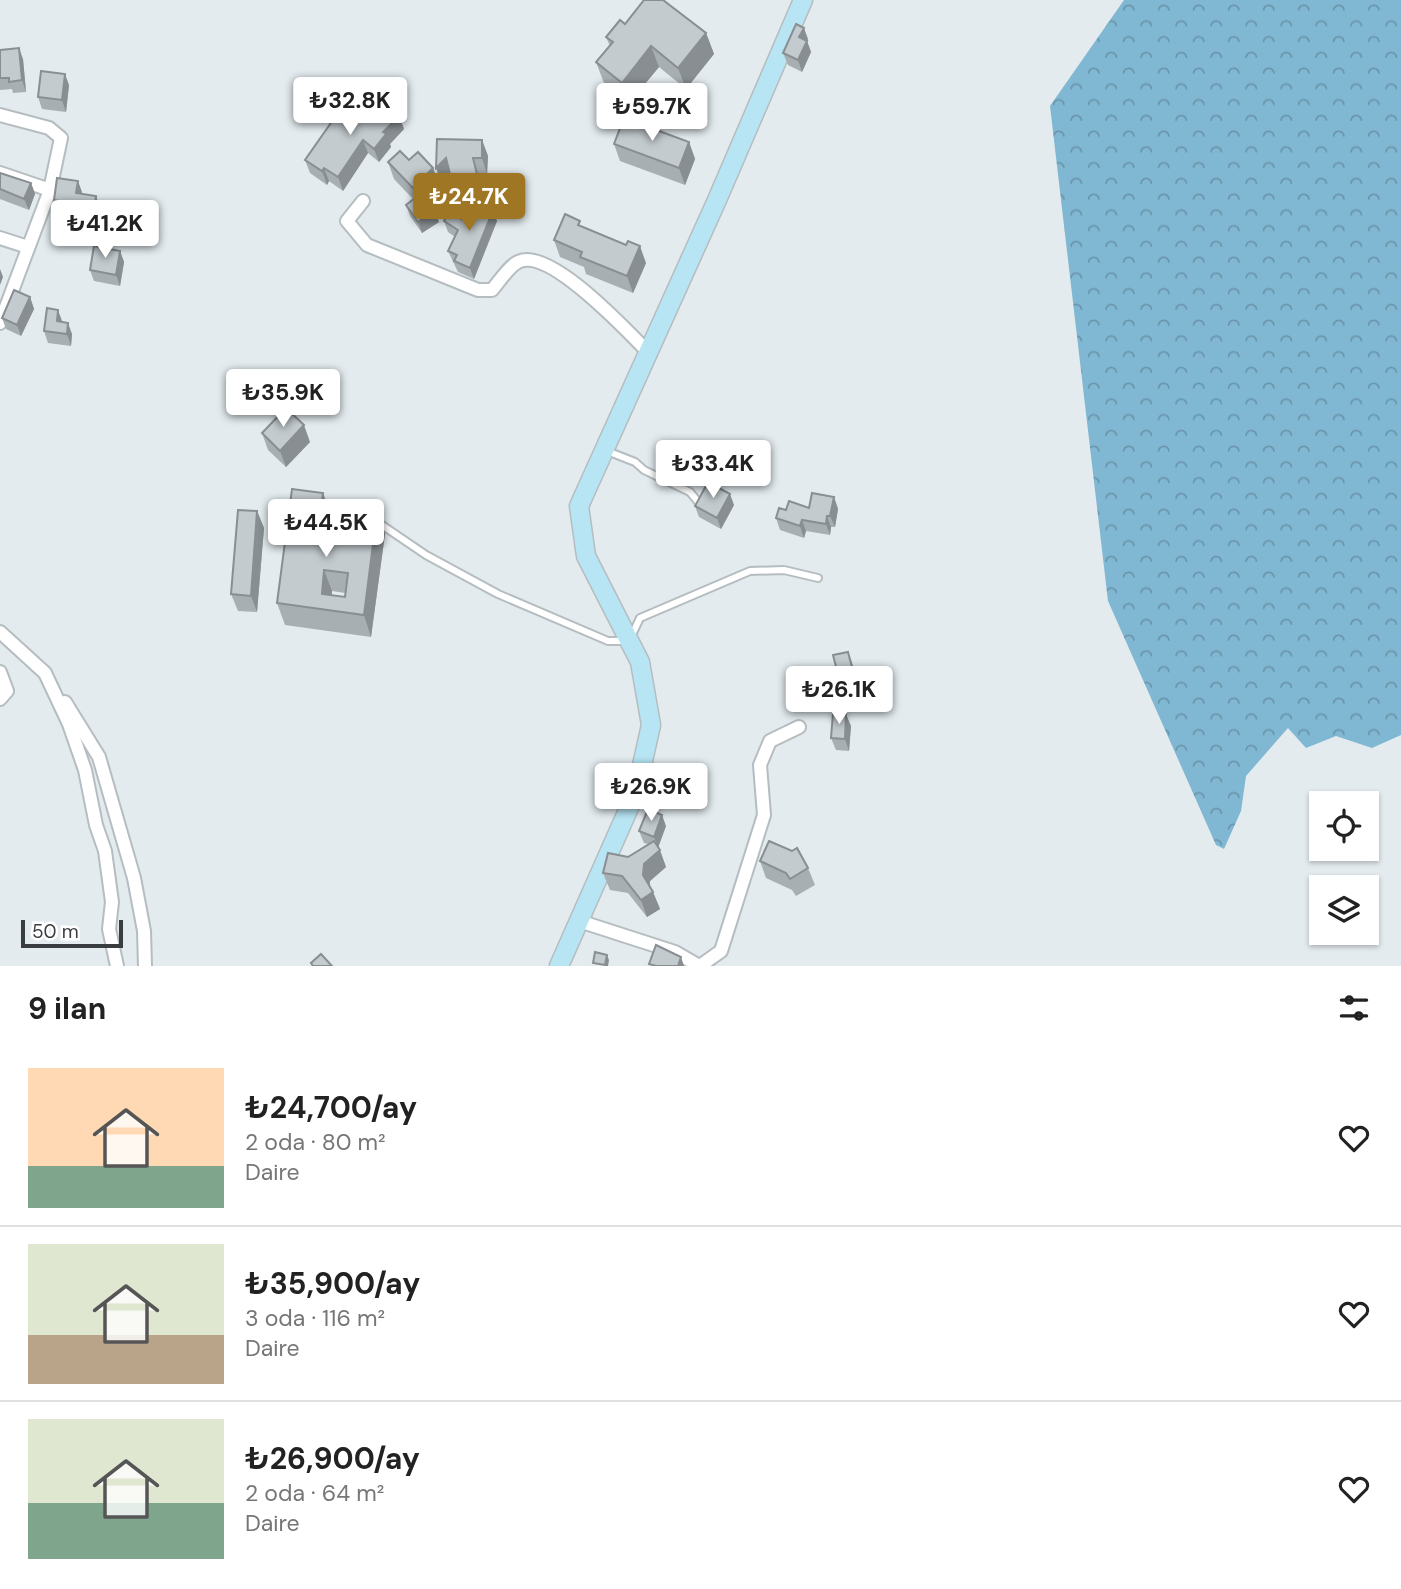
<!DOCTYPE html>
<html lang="tr">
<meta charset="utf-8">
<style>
:root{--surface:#fff;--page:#f6f6f6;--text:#222;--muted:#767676;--line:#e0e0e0;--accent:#9f7624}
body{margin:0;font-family:"DM Sans",sans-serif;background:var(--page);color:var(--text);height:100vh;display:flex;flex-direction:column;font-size:26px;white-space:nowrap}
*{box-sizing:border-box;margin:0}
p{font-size:23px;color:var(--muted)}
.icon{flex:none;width:38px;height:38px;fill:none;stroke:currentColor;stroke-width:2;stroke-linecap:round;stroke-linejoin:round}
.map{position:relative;height:966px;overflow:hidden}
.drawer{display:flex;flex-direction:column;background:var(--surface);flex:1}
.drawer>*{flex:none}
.buttons{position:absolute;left:1309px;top:791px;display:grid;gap:14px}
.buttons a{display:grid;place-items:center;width:70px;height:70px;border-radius:0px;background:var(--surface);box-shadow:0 2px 5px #0004;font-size:35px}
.scale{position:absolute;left:21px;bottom:18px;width:102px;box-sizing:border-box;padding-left:7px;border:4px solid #3a3d3f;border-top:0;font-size:19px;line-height:24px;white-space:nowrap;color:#3a3d3f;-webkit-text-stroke:5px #fff;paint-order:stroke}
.price{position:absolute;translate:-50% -60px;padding:0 16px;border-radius:7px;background:#fff;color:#222;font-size:23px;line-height:46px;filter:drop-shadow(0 2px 4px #0008)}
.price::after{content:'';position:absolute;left:50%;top:42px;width:21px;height:16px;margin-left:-10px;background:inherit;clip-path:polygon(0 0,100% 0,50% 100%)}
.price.selected{background:var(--accent);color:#fff}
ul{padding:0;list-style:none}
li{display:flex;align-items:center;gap:21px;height:175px;padding:0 28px}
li+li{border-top:2px solid var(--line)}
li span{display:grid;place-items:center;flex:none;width:196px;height:140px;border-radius:0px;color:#555}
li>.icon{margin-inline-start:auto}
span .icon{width:84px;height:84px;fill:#fffc;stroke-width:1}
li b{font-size:30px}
h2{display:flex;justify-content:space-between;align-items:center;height:84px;padding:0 28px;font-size:30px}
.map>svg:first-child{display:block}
</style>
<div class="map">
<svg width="1401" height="966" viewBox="0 0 1401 966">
<defs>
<pattern id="forest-crowns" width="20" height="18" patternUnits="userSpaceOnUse" patternTransform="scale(1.75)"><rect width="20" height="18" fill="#80b7d2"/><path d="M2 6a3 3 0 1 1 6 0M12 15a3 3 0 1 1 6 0" fill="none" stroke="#6a96ac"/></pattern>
</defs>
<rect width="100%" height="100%" fill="#e3ebef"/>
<path fill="url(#forest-crowns)" d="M1124,0H1401V735L1372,748L1336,736L1306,748L1288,728L1246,776L1241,811L1224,849L1216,845L1108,601L1050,106Z"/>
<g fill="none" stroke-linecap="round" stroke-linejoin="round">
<defs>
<g id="lane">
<path d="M607,451L635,462L644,470L690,492L699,503"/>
<path d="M376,521L426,555L498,594L608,641H629L640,618L750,571L784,570L818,578"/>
</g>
<g id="street">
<path d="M0,115L49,128L61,138L50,190L0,323"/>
<path d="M0,173L50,190"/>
<path d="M363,201L347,221L367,245L478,290H492C499,282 509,266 518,262C549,246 627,331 648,352"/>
<path d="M0,238L28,247"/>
<path d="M0,632L45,673L69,724L85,770L96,825L105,851L112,902L109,929L117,966"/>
<path d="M0,672L7,691L0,699"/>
<path d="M65,702L99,757L134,878L144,931L145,966"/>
<path d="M579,921L675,952L699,966"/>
<path d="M700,966L721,951L764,815L760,765L770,741L799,727"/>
</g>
<path id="secondary" d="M559,966L636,792L651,725L640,662L586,556L579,506L717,200L803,0"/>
</defs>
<use href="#lane" stroke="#b5bdc1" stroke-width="10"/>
<use href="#street" stroke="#b5bdc1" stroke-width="16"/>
<use href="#secondary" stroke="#b5bdc1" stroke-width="21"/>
<use href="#lane" stroke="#fff" stroke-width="6"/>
<use href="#street" stroke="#fff" stroke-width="12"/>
<use href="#secondary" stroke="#b7e5f4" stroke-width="18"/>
</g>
<g fill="#a8afb2" fill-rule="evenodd">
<path d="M625,24L706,33L714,54L686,89L659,67L629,103L604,83L596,62L610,46L606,37Z"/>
<path d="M808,39L807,41L811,52L802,72L788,65L783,53Z"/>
<path d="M0,50L23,59L26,92L13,93L12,89L0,90Z"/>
<path d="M69,85L66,112L42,109L38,97Z"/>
<path d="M373,116H399L404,129L390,144L391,147L379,162L368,153L343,191L329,181L327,185L310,173L305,160L336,121Z"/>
<path d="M482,140L488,156L487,174L479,173L483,190L470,193L472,198L458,202L450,175L441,183Z"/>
<path d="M689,142L695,159L685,185L620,161L614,144Z"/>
<path d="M409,160L440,185L426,198L439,222L422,233L410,216L406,205L413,199L394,179L388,162Z"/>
<path d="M0,173L31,183L35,194L29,210L0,199Z"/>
<path d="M82,192L81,194L100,207L97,234L78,232L74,220L75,215L58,211L54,200Z"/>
<path d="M464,220L497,221L474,279L458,272L448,251L455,237L448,232L444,221Z"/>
<path d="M582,226L646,263L633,293L586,274L584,267L560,257L554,240Z"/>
<path d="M120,251L124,262L120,286L94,281L90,270Z"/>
<path d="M30,297L34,309L21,336L6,329L2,318Z"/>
<path d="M62,322L72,334L71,346L48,343L44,331Z"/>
<path d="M262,433L310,442L286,467L268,450Z"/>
<path d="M834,497L838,509L835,527H831L830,535L806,531L804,538L780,530L776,518L786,510L809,508Z"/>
<path d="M734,505L721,529L699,517L695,506Z"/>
<path d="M257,511L264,528L257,612L238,611L231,594Z"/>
<path d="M377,513L385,534L371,637L285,625L277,603L331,514L327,541L342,542ZM332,591L345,593V597L332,595Z"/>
<path d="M848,652L852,663L859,690L844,694L840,682Z"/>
<path d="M851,726L849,751L836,750L831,738Z"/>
<path d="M666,826L658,847L666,867L650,881V886L653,892L660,909L647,917L628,893L610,890L603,873L648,844L644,843L639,831Z"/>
<path d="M760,861L808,868L815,885L796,896L792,890L766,878Z"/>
</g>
<g fill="#888e91">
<path d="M804,28L808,39L803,49L799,37Z"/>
<path d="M706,33L714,54L686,89L678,68Z"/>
<path d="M807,41L811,52L802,72L798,60Z"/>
<path d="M651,46L659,67L629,103L622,83Z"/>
<path d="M19,48L23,59L26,92L22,80Z"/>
<path d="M65,74L69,85L66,112L62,100Z"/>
<path d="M399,116L404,129L390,144L391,147L379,162L374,149L383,132Z"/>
<path d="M363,140L368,153L343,191L338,177Z"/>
<path d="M482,140L488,156L487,174L482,158Z"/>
<path d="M689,142L695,159L685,185L679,168Z"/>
<path d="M446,158L451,174L441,183L436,168Z"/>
<path d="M324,168L329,181L327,185L322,171Z"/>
<path d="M433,168L440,185L419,205L413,188Z"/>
<path d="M78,181L82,192L80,204L76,193Z"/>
<path d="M31,183L35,194L29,210L24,199Z"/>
<path d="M96,196L100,207L97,234L93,223Z"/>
<path d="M434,210L439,222L422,233L418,222Z"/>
<path d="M493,210L497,221L474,279L470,268Z"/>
<path d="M640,246L646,263L633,293L627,276Z"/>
<path d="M120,251L124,262L120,286L116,275Z"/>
<path d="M0,269L3,277L0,285Z"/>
<path d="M30,297L34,309L21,336L17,325Z"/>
<path d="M58,310L62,321L61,333L57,321Z"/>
<path d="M68,323L72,334L71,346L67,334Z"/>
<path d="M304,425L310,442L286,467L280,451Z"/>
<path d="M323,493L331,514L325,561L317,539Z"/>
<path d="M730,494L734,505L721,529L717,518Z"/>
<path d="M834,497L838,509L835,527L830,516Z"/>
<path d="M257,511L264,528L257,612L251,596Z"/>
<path d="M377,513L385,534L371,637L364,615Z"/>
<path d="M827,516L831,527L830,535L826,524Z"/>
<path d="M802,520L806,531L804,538L800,526Z"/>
<path d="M324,570L332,591L330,611L322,594Z"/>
<path d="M848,652L852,663L859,690L855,679Z"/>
<path d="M846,714L851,726L849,751L845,739Z"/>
<path d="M662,815L666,826L658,848L654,837Z"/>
<path d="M660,850L666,867L650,881L649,892L643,875L644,864Z"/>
<path d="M653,892L660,909L647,917L641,900Z"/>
<path d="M607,955L609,960L608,966H605Z"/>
<path d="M681,957L684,966H678Z"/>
</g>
<g fill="#c3cbcf" stroke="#888e91" stroke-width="2" fill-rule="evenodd">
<path d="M644,0H663L706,33L678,68L651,46L622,83L596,62L613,42L606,37L620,20L625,24Z"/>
<path d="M796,24L804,28L799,37L807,41L798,60L783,53Z"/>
<path d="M19,48L22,80L9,82V78H0V50Z"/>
<path d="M41,71L65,74L62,100L38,97Z"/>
<path d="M359,101L373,116H376L388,104L399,116L383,132L386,134L374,149L363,140L338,177L324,168L322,171L305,160L333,120L336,121Z"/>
<path d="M624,118L689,142L679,168L614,144Z"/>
<path d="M437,139L482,140V158H473L477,174L465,177L466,183L453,186L446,158L436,168Z"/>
<path d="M400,151L409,160L418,152L433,168L413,188L388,162Z"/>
<path d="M0,173L31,183L24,199L0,189Z"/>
<path d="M57,178L78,181L76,193L96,196L93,223L74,220L77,204L54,200Z"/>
<path d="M419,195L426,198L434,210L418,222L406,205Z"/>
<path d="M472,201L493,210L470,268L454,261L457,255L448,251L458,230L444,221L449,212L464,220Z"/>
<path d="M565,214L580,221L578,225L626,245L628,241L640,246L627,276L580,257L582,252L554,240Z"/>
<path d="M94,246L120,251L116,275L90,270Z"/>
<path d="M14,290L30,297L17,325L2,318Z"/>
<path d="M47,308L58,310L57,321L68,323L67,334L44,331Z"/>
<path d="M286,408L304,425L280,451L262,433Z"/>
<path d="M708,482L730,494L717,518L695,506Z"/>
<path d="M292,489L323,493L317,539L342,542L343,531L353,532L357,505L367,506L377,513L364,615L277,603ZM324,570L348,573L345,597L322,594Z"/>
<path d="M812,493L834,497L830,516H827L826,524L802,520L800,526L776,518L779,508L786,510L789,501L809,508Z"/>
<path d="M238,510L257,511L251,596L231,594Z"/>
<path d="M848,652L855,679L840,682L833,655Z"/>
<path d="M833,713L846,714L845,739L831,738Z"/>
<path d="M648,809L662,815L654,837L639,831Z"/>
<path d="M654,841L660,850L644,864L643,875L653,892L641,900L622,876L603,873L608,853L628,857Z"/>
<path d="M769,841L792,851L797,848L808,868L790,879L786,873L760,861Z"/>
<path d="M656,945L681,957L678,966H656L649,964Z"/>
<path d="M595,952L607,955L605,965L593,963Z"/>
<path d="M321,954L332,966H313L311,963Z"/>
</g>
</svg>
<div class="buttons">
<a><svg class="icon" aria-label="locate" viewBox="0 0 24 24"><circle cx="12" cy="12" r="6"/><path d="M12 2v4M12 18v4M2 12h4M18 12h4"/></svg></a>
<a><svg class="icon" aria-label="layers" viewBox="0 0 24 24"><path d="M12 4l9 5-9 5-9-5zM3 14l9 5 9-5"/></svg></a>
</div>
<div class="scale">50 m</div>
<b class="price" style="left:350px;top:137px">₺32.8K</b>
<b class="price" style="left:652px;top:143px">₺59.7K</b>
<b class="price selected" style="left:469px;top:233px">₺24.7K</b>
<b class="price" style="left:105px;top:260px">₺41.2K</b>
<b class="price" style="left:283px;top:429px">₺35.9K</b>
<b class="price" style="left:713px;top:500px">₺33.4K</b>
<b class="price" style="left:326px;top:559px">₺44.5K</b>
<b class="price" style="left:839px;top:726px">₺26.1K</b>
<b class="price" style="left:651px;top:823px">₺26.9K</b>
</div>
<section class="drawer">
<h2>9 ilan<svg class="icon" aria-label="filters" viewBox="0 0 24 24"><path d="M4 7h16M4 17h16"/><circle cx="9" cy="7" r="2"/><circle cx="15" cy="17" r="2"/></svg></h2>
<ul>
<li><span style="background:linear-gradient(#ffd9b3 70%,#7fa58c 0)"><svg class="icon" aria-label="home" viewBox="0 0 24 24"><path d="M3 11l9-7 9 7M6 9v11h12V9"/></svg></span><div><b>₺24,700/ay</b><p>2 oda · 80 m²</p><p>Daire</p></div><svg class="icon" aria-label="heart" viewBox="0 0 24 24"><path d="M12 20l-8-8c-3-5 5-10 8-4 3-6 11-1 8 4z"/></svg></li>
<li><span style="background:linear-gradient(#dfe7d0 65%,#b9a48a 0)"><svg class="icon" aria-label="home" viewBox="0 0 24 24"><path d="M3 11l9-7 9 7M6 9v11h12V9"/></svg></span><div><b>₺35,900/ay</b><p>3 oda · 116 m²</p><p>Daire</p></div><svg class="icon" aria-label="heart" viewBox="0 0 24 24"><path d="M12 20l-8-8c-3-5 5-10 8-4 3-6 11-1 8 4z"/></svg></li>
<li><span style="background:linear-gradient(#dfe7d0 60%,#7fa58c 0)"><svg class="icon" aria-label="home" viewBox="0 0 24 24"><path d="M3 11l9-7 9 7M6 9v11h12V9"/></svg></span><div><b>₺26,900/ay</b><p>2 oda · 64 m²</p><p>Daire</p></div><svg class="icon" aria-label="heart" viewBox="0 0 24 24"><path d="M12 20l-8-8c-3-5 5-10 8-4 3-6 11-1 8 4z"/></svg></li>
</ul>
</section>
